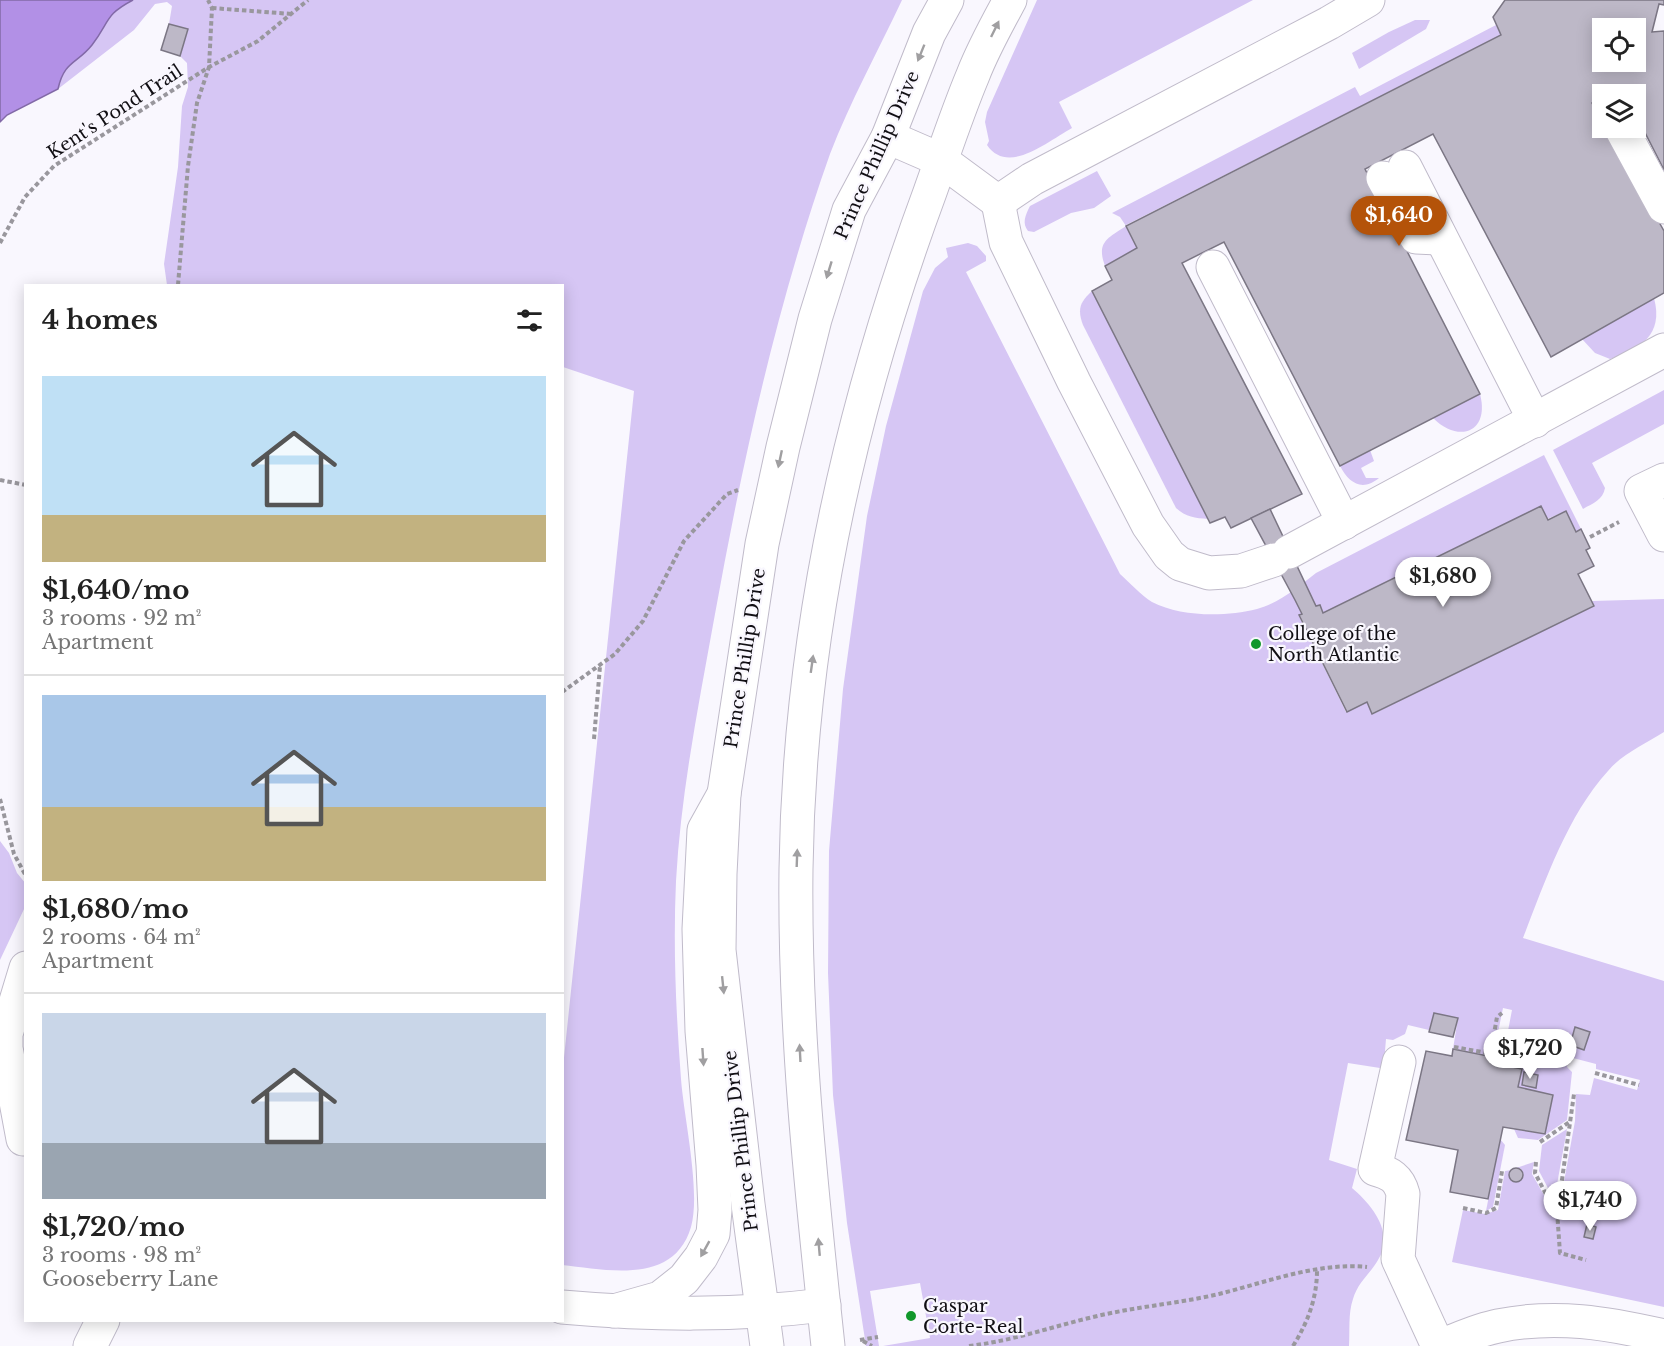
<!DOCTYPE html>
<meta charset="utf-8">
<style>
:root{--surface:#fff;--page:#f2f2f2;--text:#222;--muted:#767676;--line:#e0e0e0;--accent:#b45309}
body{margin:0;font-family:"Libre Baskerville",serif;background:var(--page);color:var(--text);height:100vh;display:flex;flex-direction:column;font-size:22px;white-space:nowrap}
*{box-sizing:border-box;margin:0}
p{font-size:20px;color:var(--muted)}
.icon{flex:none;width:33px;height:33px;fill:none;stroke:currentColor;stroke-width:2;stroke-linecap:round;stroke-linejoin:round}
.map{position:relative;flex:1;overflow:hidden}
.drawer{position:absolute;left:24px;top:284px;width:540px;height:1038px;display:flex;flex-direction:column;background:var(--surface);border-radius:0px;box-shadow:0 3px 15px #0003}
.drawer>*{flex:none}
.buttons{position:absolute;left:1592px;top:18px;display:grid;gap:12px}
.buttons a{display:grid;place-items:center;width:54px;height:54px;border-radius:0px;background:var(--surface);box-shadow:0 3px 15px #0003;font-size:30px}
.price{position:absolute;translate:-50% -51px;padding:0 14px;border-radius:21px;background:#fff;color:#222;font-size:20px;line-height:39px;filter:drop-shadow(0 2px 3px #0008)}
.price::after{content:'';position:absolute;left:50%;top:36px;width:18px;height:14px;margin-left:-9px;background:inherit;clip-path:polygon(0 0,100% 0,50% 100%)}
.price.selected{background:var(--accent);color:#fff}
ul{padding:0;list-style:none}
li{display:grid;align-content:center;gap:12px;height:318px;padding:0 18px}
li+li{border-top:2px solid var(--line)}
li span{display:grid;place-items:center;height:186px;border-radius:0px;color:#555}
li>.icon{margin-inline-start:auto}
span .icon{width:108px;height:108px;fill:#fffc;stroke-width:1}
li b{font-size:26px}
h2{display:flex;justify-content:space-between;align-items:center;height:72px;padding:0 18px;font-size:26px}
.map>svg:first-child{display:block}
</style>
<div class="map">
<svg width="1664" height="1346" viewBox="0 0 1664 1346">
<rect width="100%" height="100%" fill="#f9f7fe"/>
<g fill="#d6c6f4">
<path d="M133,0H902C878,51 850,102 830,154C777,304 743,459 715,614C699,703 681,791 676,881C673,947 676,1013 681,1079C684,1118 701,1192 691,1227C674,1285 608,1270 562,1265L563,1067L634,391L563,367L562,285H167L164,264L178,167L182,106L188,87L187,63L180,56L188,30L169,24L172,6L167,2L155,4L134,30L58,89C64,61 77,64 92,45C110,23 104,15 133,0Z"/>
<path d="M1037,0H1253L1059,102L1072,128C1048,141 1008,176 987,145L989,141L985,122L987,112Z"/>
<path d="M1415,20H1430L1426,29L1359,69L1352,53L1389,32Z"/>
<path d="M1496,25L1501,35L1126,225L1137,248L1105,266C1096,242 1108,238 1126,226L1120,217L1112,213L1355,87L1360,96Z"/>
<path d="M1097,171L1111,196L1094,208L1071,213L1034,232L1028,231C1022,223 1025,216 1030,206Z"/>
<path d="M968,243L977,246L986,256V261L966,272L1120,574C1130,583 1141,595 1152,602C1181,617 1225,617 1257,609C1279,603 1298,587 1316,573L1544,455L1581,529L1576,532L1566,511L1323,613L1316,606L1299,616L1346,712L1367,702L1373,714L1594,606L1592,601L1664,599V732C1645,744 1622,754 1608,771C1567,816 1545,882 1523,938L1664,981V1307L1452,1262L1463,1210L1485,1214L1498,1210L1505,1171L1512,1170L1509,1178L1516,1181L1521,1179L1523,1175L1521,1169L1516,1168L1534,1162L1532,1174L1548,1202H1558L1561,1198L1575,1121L1576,1094L1590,1095L1594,1078L1637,1090L1640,1080L1596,1069V1064L1573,1058L1575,1047L1584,1050L1589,1032L1575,1027L1567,1067L1572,1072L1567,1120L1538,1140L1518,1138L1514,1129L1545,1134L1553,1096L1518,1087L1505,1066L1503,1057L1512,1010L1503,1008L1493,1057L1453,1049L1458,1018L1434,1013L1429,1030L1408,1025L1405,1034L1393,1040L1386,1039L1384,1063L1380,1068L1348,1063L1329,1160L1357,1169L1352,1188C1372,1205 1395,1233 1378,1260C1370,1274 1358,1282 1353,1299C1348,1313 1350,1331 1349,1346H883L930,1338L920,1283L870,1291L879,1346H866L847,1223L833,1095L828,973L829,851L843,689L867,516L886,426L923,291L935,268L948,257L946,248Z"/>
<path d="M1092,291L1208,519C1195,518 1186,517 1176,508L1083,325C1077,309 1080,302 1092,291Z"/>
<path d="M1654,298C1664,335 1640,349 1610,359L1595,353L1582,339Z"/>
<path d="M1664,390V424L1592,463L1605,488C1603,500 1593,503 1583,509L1553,450Z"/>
<path d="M1480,394C1490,432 1459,444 1433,418Z"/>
<path d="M1370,450L1374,461L1361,468L1366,478H1379C1362,492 1349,483 1340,466Z"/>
<path d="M0,841L9,853L17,873L26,884L25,907L0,960Z"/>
<path d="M1567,1129L1556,1190L1550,1192L1539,1171L1542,1145Z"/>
<path d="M1500,1139L1505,1145L1493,1207L1486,1211Z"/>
</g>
<path fill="#b290e6" stroke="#8269a7" stroke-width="1.5" d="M0,0H133C104,15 110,22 92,45C77,64 64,61 58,89L7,115L0,122Z"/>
<g fill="#bdb8c7" stroke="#7b7684" stroke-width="1.5" fill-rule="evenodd">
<path d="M1505,0H1664V5L1659,4L1652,32L1664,31V170L1635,113V94H1625L1621,85L1592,103L1602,120V128H1606L1664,231V293L1551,357L1433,134L1365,169L1480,394L1340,466L1224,242L1182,263L1302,494L1231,528L1225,517L1210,523L1092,291L1112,280L1105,266L1137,248L1126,226L1501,35L1493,17ZM1602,28H1635V62H1602Z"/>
<path d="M169,24L188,29L180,56L161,50Z"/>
<path d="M1541,506L1548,520L1566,511L1576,532L1581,529L1590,548L1586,550L1594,566L1578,574L1594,606L1372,714L1367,702L1347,712L1299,615L1302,614L1295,600L1251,518L1270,509L1316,606L1320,605L1323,613Z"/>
<path d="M1434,1013L1458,1018L1453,1037L1429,1032Z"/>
<path d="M1575,1027L1590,1032L1584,1050L1570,1045Z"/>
<path d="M1453,1049L1493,1057L1492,1063L1522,1069L1518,1087L1553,1095L1545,1134L1503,1127L1488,1199L1450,1192L1458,1150L1406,1140L1426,1051L1452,1056Z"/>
<path d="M1524,1072L1538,1075L1536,1088L1522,1085Z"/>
<circle cx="1516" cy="1175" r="7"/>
<path d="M1587,1224L1596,1227L1593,1239L1584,1237Z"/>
</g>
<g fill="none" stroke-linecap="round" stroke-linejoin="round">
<defs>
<g id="minor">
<path d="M1621,128L1664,207"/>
<path d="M888,137L941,160L998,202L1032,179L1329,23L1368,0"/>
<path d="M1405,167L1535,421"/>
<path d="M1383,178L1416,237L1438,238"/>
<path d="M998,202L1006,242L1074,382L1148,525L1169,555L1180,564L1209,573L1241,571L1274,560"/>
<path d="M1213,267L1344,523"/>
<path d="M1664,480L1641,491L1664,535"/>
<path d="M1289,552L1664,350"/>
<path d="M1399,1062L1375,1169C1390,1173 1399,1178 1403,1194L1398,1259L1438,1346"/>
<path d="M23,1139L6,1048V1034L26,968"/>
<path d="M562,1307C653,1315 734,1316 824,1305"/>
<path d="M614,1311L660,1298L684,1279L701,1257L713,1234L715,1210L713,1165L702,1031L699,929L704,830L724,794"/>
<path d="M90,1346L103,1320"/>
<path d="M1440,1346C1459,1339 1478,1330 1498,1326C1556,1314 1607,1323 1664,1336"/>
</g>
<g id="major">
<path d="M767,1346L748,1204L719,950L720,874L724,794L762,544L783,447L815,319L849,210L888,137L929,33L947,0"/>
<path d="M828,1346C811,1187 794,1029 796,869C799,638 850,408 930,192C944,153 957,113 973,75C983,49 997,24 1010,0"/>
</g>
</defs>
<use href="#minor" stroke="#c0bbca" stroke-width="35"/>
<use href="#major" stroke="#c0bbca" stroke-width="35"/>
<g stroke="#99979d" stroke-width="4" stroke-dasharray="4.5 3" stroke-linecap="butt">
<path d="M212,8L292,14"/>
<path d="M0,243L25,197L54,166L209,67L258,41L308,0"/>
<path d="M178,285L188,166L197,103L209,67L212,8L208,0"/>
<path d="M0,480L26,485"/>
<path d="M1590,537L1619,522"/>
<path d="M562,692L615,654L643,621L684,541L727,494L738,490"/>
<path d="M594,739L600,666"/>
<path d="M0,799L14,854L26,876"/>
<path d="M1454,1047L1487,1053L1491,1051L1497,1017L1502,1013"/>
<path d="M1571,1058L1572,1046"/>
<path d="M1595,1073L1639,1085"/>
<path d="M1540,1142L1571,1121"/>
<path d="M1536,1162L1535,1173L1549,1200L1560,1194L1574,1094"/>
<path d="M1556,1197L1560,1253L1586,1260"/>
<path d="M1463,1208L1486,1213L1496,1208L1502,1171"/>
<path d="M860,1340L878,1337"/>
<path d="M863,1341L872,1346"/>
<path d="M969,1346C1011,1341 1048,1328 1089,1318C1132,1307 1176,1304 1219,1294C1267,1282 1318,1262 1367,1267"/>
<path d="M1293,1346C1308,1322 1317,1298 1317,1270"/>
</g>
<use href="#minor" stroke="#fff" stroke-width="33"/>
<use href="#major" stroke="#fff" stroke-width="33"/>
</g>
<defs><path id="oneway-solid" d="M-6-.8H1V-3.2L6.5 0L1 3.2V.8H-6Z" transform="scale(1.5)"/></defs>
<g fill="#a09fa1">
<use href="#oneway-solid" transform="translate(995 29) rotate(-64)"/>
<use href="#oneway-solid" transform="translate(921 53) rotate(112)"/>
<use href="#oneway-solid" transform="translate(829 270) rotate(107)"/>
<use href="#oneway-solid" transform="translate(780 459) rotate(102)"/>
<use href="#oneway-solid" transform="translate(812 664) rotate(-82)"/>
<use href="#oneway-solid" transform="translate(797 858) rotate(-88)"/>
<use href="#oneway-solid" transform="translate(723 985) rotate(84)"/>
<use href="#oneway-solid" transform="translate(800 1053) rotate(-93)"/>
<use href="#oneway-solid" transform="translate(703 1057) rotate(86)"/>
<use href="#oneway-solid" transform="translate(819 1247) rotate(-95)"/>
<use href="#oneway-solid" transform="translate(705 1249) rotate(119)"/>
</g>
<g fill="#11972b" stroke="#f9f7fe" stroke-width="2">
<circle cx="1256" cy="644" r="6"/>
<circle cx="911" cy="1316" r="6"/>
</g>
<g text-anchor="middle" stroke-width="4.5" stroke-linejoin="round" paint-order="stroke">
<g font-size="18" fill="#110f14" stroke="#f9f7fe">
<text transform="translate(115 112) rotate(-33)" y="6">Kent's Pond Trail</text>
<text transform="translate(877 155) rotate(-66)" y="6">Prince Phillip Drive</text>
<text transform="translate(745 658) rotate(-81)" y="6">Prince Phillip Drive</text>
<text transform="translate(741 1141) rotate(-97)" y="6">Prince Phillip Drive</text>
</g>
<g font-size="18" fill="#110f14" stroke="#f9f7fe" text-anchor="start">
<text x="1268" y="640">College of the<tspan x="1268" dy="21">North Atlantic</tspan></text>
<text x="923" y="1312">Gaspar<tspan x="923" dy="21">Corte-Real</tspan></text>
</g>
</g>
</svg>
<div class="buttons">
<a><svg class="icon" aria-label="locate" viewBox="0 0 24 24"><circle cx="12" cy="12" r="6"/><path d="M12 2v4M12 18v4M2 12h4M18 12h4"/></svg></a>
<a><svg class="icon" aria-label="layers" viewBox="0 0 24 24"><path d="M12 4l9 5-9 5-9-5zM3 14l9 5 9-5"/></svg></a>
</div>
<b class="price selected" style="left:1399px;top:247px">$1,640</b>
<b class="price" style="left:1443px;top:608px">$1,680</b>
<b class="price" style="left:1530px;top:1080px">$1,720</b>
<b class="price" style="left:1590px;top:1232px">$1,740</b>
<section class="drawer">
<h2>4 homes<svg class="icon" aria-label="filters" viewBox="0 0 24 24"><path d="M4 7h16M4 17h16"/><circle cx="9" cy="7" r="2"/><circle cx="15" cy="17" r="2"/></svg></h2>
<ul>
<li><span style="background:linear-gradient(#bfe0f5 75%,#c2b280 0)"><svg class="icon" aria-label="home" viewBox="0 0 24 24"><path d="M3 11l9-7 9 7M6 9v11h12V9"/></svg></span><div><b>$1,640/mo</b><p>3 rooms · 92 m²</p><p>Apartment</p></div></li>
<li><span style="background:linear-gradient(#a9c7e8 60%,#c2b280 0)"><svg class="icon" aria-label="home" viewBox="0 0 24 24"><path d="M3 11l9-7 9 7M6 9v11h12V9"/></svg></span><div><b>$1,680/mo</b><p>2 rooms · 64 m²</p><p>Apartment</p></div></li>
<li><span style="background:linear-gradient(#c9d6e8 70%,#9aa5b1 0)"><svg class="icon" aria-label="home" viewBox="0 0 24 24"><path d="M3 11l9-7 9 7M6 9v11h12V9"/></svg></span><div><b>$1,720/mo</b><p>3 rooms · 98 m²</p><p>Gooseberry Lane</p></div></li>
</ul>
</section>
</div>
